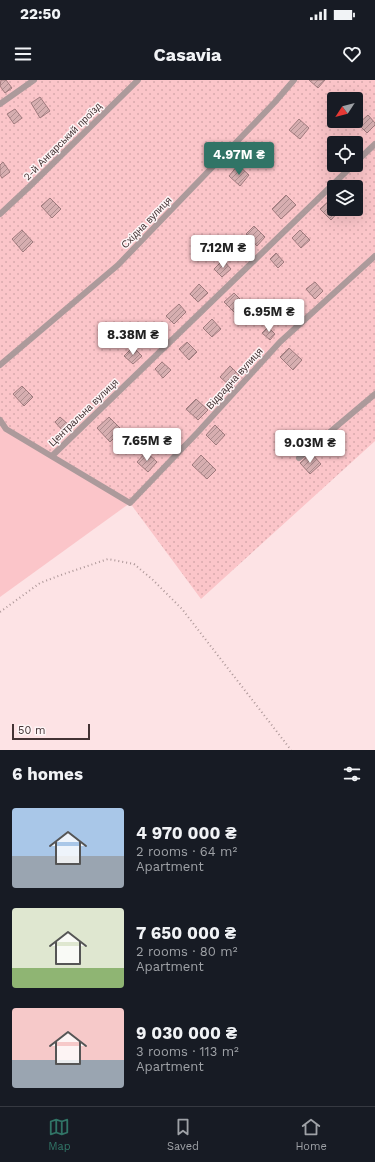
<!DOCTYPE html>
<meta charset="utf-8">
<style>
:root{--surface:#171b24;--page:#242831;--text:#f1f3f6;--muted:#9ea1a6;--line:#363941;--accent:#317466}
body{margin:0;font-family:"Work Sans",sans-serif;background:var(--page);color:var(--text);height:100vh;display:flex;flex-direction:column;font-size:15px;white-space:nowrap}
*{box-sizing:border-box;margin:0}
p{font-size:13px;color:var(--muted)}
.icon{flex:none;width:22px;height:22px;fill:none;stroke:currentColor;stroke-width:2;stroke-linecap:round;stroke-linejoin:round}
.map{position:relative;height:670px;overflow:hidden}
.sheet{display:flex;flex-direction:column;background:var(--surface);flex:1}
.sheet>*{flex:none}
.needle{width:26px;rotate:234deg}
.tools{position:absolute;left:327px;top:12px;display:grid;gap:8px}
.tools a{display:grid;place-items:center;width:36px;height:36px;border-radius:4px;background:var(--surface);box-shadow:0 4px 16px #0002;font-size:20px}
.scale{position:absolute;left:12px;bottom:10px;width:78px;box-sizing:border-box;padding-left:4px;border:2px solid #433334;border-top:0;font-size:11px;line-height:14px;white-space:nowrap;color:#433334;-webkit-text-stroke:3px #fef5f6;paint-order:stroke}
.price{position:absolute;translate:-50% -34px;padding:0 9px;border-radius:4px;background:#fff;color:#222;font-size:13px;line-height:26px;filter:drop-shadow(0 1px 2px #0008)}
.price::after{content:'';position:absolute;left:50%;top:24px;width:12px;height:9px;margin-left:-6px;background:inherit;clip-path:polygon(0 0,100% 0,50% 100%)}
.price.current{background:var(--accent);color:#fff}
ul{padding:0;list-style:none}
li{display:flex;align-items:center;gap:12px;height:100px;padding:0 12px}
li span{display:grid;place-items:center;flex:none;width:112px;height:80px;border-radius:4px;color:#555}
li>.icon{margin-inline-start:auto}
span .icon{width:48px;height:48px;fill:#fffc;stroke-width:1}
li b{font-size:17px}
h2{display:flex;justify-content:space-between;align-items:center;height:48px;padding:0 12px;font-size:17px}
.status{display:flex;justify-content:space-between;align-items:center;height:28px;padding:0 20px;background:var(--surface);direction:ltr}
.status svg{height:11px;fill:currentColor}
header{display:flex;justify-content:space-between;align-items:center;height:52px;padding:0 12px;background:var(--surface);font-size:18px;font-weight:700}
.tab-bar{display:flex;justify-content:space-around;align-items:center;height:56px;border-top:1px solid var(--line);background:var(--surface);font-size:11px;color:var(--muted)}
.tab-bar a{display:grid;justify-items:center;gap:2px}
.tab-bar .current{color:var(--accent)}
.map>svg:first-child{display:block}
</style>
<div class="status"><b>22:50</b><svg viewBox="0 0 49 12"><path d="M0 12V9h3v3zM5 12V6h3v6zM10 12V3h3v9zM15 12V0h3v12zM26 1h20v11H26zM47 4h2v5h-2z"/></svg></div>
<header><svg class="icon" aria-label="menu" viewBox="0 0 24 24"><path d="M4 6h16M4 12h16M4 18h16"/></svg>Casavia<svg class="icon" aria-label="heart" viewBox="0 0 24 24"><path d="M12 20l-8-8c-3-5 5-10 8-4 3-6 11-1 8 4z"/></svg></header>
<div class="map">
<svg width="375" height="670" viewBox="0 0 375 670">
<defs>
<pattern id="garden-dots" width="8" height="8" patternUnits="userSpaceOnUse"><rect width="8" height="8" fill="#fbc5c9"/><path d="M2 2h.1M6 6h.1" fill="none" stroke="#d8aaad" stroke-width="1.8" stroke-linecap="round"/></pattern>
<pattern id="building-hatch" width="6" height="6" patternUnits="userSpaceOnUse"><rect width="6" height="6" fill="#d6aeb0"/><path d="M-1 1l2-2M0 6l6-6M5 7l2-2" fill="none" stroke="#af8e90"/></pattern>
</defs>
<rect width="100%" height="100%" fill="#fde3e5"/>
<path fill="#fbc5c9" d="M0,340L130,423L0,517Z"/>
<path fill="url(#garden-dots)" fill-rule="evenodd" d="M0,0H375V361L201,519L130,423L6,349L0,340ZM334,19H356V41H334ZM334,63H356V85H334ZM334,107H356V129H334Z"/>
<g fill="url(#building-hatch)" stroke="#9f7a7d">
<path d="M1,0H6L12,8L5,13L0,6Z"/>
<path d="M309,0H325L318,8Z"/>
<path d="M40,17L50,31L40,38L31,23Z"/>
<path d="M15,29L22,38L14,44L7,34Z"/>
<path d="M368,35L375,43V45L367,53L358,44Z"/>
<path d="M299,39L309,48L300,59L289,50Z"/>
<path d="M3,82L10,92L2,98L0,95V85Z"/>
<path d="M238,85L249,95L240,106L229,96Z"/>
<path d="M286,115L296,125L281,139L272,129Z"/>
<path d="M50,118L61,129L52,138L41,126Z"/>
<path d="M331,119L334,122V129H341L331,140L320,129Z"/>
<path d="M254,146L265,157L257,166L246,154Z"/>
<path d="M22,150L33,162L23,172L12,159Z"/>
<path d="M300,150L310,160L301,168L292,158Z"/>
<path d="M276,173L284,182L278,188L270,179Z"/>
<path d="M223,180L231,189L222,197L214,189Z"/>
<path d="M315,202L323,211L315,219L306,209Z"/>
<path d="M199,204L208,213L198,222L190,214Z"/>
<path d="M234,213L245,224L235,233L224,222Z"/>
<path d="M179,224L186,232L174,244L166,236Z"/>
<path d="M212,239L221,249L212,257L203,248Z"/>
<path d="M268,247L275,254L270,260L262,253Z"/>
<path d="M187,262L197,272L189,280L179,269Z"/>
<path d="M133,267L142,276L133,284L124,276Z"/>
<path d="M289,268L302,280L293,290L280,277Z"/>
<path d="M162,282L171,290L163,298L155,289Z"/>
<path d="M230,286L239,295L229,305L220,297Z"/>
<path d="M22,306L33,317L24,326L13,314Z"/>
<path d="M196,319L208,330L198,340L186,329Z"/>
<path d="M60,337L69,345L63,351L55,342Z"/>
<path d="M109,337L122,350L110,362L97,348Z"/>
<path d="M215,345L225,355L216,365L206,355Z"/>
<path d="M171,351L179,359L173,366L164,358Z"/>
<path d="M146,372L157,382L148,392L137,382Z"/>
<path d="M311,373L321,384L310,394L300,383Z"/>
<path d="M201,375L216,390L207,399L192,385Z"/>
</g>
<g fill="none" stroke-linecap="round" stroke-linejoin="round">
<path stroke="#ad9798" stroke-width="2" stroke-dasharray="1 3" stroke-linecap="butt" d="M0,532L40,503L61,495L108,479L134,484L153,500L182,529L291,670"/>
<g stroke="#ac9a9b" stroke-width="6">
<path d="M0,24L34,0"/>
<path d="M356,82L375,64"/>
<path d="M0,134L30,106L138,0"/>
<path d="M0,285L118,185L275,22L294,0"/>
<path d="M0,340L6,349L130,423L198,352L280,262L375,176"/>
<path d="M52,376L353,85"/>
<path d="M299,378L375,314"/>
</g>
</g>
<g text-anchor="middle" stroke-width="3" stroke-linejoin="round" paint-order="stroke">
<g font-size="10" fill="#433334" stroke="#fef5f6">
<text transform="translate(62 61) rotate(-45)" y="4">2-й Ангарський проїзд</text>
<text transform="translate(146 142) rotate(-46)" y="4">Східна вулиця</text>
<text transform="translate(234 298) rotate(-48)" y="4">Відрадна вулиця</text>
<text transform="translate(83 332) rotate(-44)" y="4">Центральна вулиця</text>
</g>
</g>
</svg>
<div class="tools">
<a><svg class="needle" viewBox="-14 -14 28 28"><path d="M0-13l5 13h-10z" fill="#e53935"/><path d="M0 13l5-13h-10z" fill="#9ea1a6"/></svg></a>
<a><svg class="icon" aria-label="locate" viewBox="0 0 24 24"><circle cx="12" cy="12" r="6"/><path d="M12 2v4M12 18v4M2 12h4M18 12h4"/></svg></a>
<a><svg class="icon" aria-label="layers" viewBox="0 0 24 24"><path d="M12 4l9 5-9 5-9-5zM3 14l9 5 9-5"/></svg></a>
</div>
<div class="scale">50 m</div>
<b class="price current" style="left:239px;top:96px">4.97M ₴</b>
<b class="price" style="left:223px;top:189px">7.12M ₴</b>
<b class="price" style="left:269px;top:253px">6.95M ₴</b>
<b class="price" style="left:133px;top:276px">8.38M ₴</b>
<b class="price" style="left:147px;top:382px">7.65M ₴</b>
<b class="price" style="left:310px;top:384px">9.03M ₴</b>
</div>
<section class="sheet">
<h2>6 homes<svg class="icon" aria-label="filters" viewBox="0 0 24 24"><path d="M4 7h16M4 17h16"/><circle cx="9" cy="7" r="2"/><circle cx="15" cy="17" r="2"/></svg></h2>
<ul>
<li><span style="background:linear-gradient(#a9c7e8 60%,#9aa5b1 0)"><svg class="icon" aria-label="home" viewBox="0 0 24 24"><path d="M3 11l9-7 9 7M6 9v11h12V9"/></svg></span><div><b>4 970 000 ₴</b><p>2 rooms · 64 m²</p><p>Apartment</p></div></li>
<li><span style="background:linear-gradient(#dfe7d0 75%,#8fb573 0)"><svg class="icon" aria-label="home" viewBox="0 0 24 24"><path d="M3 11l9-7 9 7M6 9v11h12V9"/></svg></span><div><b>7 650 000 ₴</b><p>2 rooms · 80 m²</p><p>Apartment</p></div></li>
<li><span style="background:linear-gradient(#f6c9c9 65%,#9aa5b1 0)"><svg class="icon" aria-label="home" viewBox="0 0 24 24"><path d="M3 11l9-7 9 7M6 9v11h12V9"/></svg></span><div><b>9 030 000 ₴</b><p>3 rooms · 113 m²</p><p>Apartment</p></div></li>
</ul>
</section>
<nav class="tab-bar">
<a class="current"><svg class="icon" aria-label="map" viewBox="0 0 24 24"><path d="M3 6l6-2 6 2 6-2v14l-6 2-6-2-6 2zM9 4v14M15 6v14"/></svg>Map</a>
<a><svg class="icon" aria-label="saved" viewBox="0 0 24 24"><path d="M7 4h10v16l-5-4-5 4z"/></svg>Saved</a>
<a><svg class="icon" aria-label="home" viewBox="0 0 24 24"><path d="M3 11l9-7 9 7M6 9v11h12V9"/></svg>Home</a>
</nav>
